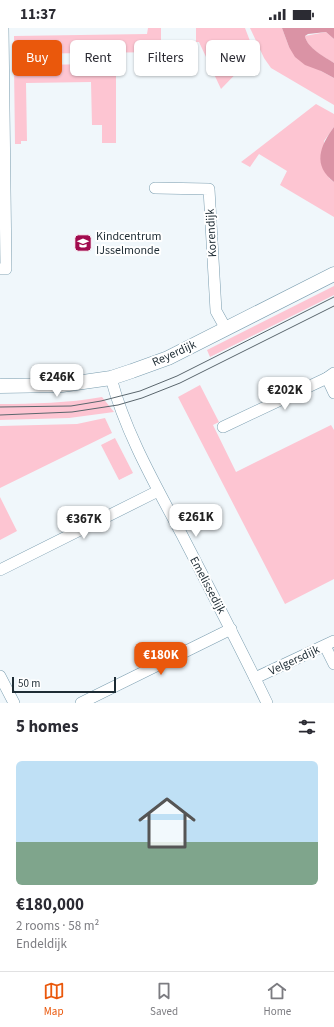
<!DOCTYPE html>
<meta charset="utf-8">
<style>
:root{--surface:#fff;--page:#f2f2f3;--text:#2b2b33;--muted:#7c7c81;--line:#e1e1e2;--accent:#ea580c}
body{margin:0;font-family:"Source Sans 3",sans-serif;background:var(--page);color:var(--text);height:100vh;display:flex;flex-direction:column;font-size:15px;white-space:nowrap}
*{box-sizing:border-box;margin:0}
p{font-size:13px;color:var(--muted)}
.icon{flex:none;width:22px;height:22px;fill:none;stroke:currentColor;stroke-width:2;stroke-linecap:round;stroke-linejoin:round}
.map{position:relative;height:675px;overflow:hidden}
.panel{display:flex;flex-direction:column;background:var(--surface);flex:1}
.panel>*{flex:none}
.hud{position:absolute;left:12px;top:12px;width:310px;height:36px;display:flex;gap:8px}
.scale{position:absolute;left:12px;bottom:10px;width:104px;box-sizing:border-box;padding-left:4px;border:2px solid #1e2c34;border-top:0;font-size:11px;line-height:14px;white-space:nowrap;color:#1e2c34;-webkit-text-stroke:3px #fff;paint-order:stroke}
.price{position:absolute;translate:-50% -34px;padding:0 9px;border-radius:8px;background:#fff;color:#222;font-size:13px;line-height:26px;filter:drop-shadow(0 1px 2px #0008)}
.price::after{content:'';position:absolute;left:50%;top:24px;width:12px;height:9px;margin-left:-6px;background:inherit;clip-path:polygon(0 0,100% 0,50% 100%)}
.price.on{background:var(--accent);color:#fff}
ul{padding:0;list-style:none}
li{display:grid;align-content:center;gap:8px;height:212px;padding:0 16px}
li span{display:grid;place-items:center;height:124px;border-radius:6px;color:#555}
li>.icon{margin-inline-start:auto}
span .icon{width:72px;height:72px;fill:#fffc;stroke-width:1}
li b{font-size:17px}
h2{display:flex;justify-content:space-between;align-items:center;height:48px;padding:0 16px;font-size:17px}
.chip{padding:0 14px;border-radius:6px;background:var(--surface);box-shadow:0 1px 3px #0004;font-size:14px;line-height:36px}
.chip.on{background:var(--accent);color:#fff}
.status{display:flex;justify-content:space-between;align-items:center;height:28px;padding:0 20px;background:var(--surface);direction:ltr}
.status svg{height:11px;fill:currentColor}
.tabs{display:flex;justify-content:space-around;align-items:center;height:56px;border-top:1px solid var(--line);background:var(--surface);font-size:11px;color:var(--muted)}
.tabs a{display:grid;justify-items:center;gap:2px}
.tabs .on{color:var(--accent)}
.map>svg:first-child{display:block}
</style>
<div class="status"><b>11:37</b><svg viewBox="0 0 49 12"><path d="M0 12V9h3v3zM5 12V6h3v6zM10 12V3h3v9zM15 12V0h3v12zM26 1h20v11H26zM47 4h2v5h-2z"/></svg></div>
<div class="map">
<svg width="334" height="675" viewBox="0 0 334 675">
<rect width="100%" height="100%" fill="#f0f7fb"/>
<g fill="#fdc5d2">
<path d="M148,0H161V24L14,26V8L147,6Z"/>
<path d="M196,0H245L255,26L221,61L199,14H196Z"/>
<path d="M250,0H282L289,19L321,43L334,50V77L271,40L264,30Z"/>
<path d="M326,4L334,11V35C324,29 307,20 305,8Z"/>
<path d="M116,36V115H102V97H92L91,54L26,55L27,113H21V116H15L14,37Z"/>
<path d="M316,76L334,86V99L324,113L329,150L334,154V189L280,157L287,143L259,126L250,139L241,134Z"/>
<path d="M334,258V267L210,329L207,322Z"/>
<path d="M200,357L219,394L213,397L236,444L331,397L334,402V551L285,576L178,369Z"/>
<path d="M102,369L114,384L69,390L0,392V376C34,376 68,375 102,369Z"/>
<path d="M105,390L112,405L0,460V398L77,396Z"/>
<path d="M115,410L133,445L119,452L101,417Z"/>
<path d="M0,469L17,503L0,512Z"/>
</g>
<g fill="#da93a5">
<path d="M282,0H334V11L326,4L308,6L305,8C307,20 325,29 334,35V50L321,43L305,37L295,29L289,19Z"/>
<path d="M334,99V154C312,137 320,118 334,99Z"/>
</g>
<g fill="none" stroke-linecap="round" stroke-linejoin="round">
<defs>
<g id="minor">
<path d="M155,160L209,161L216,283L226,301"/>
<path d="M0,241H6L3,0"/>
<path d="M111,350C125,404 156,458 182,507C211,563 240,619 267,675"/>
<path d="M327,350L334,365"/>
<path d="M223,399L327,350L334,345"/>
<path d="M0,542L158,463"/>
<path d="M325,618L334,636"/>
<path d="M0,648L14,675"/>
<path d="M255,650L334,613"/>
<path d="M81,675L231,601"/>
</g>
<path id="tertiary" d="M0,358L62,357L111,350L132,343L168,330L334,246"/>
</defs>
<use href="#minor" stroke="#7a9daf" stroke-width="12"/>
<use href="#tertiary" stroke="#7a9daf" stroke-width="15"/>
<use href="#minor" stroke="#fff" stroke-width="11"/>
<use href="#tertiary" stroke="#fff" stroke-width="14"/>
<g stroke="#5a666d" stroke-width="1">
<path d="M0,379L71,378L101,373L140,363L177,348L334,269"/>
<path d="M0,387L72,384L118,377L142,370L180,355L334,278"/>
</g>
</g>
<defs>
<symbol id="school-square" viewBox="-11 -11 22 22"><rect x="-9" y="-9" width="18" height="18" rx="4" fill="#a10b4e" stroke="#fff"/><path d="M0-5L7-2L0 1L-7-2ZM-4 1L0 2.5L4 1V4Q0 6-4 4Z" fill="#fff"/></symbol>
</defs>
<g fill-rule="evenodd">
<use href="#school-square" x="73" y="205" width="20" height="20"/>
</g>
<g text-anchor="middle" stroke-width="4" stroke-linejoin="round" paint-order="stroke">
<g font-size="12" fill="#1e2c34" stroke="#fff">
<text transform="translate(211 205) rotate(-93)" y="4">Korendijk</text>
<text transform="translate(174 325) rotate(-24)" y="4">Reyerdijk</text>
<text transform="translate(208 557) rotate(62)" y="4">Emelissedijk</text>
<text transform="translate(294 632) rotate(-25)" y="4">Velgersdijk</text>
</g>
<g font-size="12" fill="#1e2c34" stroke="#fff" text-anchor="start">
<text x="96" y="212">Kindcentrum<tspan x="96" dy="14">IJsselmonde</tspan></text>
</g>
</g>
</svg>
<div class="scale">50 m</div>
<b class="price" style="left:57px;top:370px">€246K</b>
<b class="price" style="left:285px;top:383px">€202K</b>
<b class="price" style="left:196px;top:510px">€261K</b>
<b class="price" style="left:84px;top:512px">€367K</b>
<b class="price on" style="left:161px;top:648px">€180K</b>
<div class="hud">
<a class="chip on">Buy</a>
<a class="chip">Rent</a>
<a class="chip">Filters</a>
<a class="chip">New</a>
</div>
</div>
<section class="panel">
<h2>5 homes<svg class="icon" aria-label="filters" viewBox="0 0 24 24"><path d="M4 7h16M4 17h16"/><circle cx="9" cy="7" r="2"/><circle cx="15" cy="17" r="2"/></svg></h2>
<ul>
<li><span style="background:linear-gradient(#bfe0f5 65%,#7fa58c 0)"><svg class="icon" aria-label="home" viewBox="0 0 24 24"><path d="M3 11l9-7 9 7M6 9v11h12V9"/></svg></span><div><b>€180,000</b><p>2 rooms · 58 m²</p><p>Endeldijk</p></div></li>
</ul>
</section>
<nav class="tabs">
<a class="on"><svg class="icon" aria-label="map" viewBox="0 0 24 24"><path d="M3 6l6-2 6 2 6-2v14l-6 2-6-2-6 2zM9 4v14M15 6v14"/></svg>Map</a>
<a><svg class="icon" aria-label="saved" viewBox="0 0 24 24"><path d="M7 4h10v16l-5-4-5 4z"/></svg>Saved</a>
<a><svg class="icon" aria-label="home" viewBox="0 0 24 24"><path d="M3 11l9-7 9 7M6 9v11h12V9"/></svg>Home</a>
</nav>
